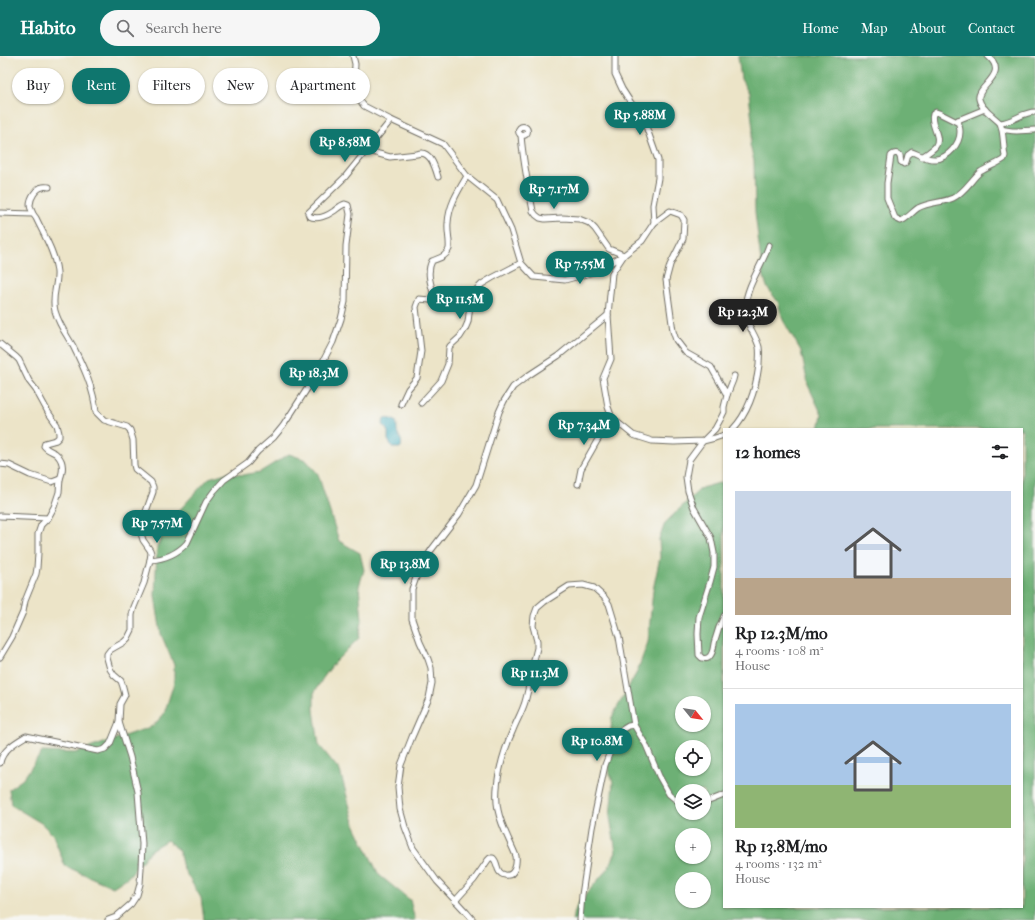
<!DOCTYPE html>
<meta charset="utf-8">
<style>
:root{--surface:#fff;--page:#f6f6f6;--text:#202124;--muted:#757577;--line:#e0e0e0;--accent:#0f766e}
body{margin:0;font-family:"IM FELL French Canon",serif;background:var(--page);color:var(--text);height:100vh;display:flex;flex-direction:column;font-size:15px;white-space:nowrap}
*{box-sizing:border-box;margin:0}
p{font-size:13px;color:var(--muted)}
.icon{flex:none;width:22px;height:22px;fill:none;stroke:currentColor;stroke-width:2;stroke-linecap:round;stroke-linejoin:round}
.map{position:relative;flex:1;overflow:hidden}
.sheet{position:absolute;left:723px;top:372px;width:300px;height:480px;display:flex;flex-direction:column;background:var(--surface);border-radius:0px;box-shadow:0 1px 3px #0004}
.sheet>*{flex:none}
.hud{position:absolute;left:12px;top:12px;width:380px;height:36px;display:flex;gap:8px}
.needle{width:26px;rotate:120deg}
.fabs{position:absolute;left:675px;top:640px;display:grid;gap:8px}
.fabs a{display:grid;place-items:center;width:36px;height:36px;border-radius:50%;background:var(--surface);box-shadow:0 1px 3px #0004;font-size:20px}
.price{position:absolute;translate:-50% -34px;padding:0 9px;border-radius:14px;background:var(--accent);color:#fff;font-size:13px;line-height:26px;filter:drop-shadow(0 1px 2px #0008)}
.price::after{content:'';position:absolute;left:50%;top:24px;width:12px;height:9px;margin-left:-6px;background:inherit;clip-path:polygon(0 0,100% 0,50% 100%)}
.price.on{background:#222;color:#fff}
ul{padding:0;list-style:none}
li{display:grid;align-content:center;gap:8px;height:212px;padding:0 12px}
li+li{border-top:1px solid var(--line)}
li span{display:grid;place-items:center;height:124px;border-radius:0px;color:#555}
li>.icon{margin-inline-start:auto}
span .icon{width:72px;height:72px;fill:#fffc;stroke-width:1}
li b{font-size:17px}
h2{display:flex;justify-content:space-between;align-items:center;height:48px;padding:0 12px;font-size:17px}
.tag{padding:0 14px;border-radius:18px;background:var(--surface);box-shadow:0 1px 3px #0004;font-size:14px;line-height:36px}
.tag.on{background:var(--accent);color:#fff}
header{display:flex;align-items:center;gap:24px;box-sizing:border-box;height:56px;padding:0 20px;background:var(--accent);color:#fff}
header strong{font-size:19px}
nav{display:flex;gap:22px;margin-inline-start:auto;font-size:14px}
.search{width:280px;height:36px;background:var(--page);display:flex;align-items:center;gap:10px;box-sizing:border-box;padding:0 14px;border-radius:22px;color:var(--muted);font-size:15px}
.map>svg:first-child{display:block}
</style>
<header>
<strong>Habito</strong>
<div class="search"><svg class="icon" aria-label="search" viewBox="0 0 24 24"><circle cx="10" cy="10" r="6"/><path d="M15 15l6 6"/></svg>Search here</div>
<nav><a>Home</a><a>Map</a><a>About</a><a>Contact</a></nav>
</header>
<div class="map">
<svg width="1035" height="864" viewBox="0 0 1035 864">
<rect width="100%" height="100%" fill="#f6f6f2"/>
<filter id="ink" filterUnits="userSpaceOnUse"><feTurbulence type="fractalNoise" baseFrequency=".025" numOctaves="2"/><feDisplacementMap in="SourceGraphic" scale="8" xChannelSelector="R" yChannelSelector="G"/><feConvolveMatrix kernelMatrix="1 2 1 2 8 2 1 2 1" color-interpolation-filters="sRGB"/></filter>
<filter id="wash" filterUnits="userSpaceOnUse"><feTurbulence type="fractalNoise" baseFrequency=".012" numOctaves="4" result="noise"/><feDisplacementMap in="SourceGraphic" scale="16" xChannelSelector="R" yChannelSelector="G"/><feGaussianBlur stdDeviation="0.9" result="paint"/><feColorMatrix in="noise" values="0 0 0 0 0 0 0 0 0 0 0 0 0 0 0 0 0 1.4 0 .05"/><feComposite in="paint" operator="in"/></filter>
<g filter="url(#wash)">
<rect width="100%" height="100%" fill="#ece4c8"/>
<g fill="#6db074" stroke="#4c6e50" fill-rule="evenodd">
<path d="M738,0H1035V864H572L577,849L609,811L616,796L610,761L613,727L608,711L612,661L637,616L648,586L653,534L660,501L659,483L665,467L701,432L719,427L724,428V851H1022V373H819L822,359L808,329L801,295L783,264L778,246L767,231L762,214L755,156L754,105L750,89L753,74L749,38L741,23ZM682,647H704V669H682ZM682,691H704V713H682ZM682,735H704V757H682ZM682,779H704V801H682ZM682,823H704V845H682Z"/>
<path d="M289,398L306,404L318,418L339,485L360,497L364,514L359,530L362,564L359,582L334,607L323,622L314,637V654L319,689L340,715L355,770L379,819L410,844L415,864H204L201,842L183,812L179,795L167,784L152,793L128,821L113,831L65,810L53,779L41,767L11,749L9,733L23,723L42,696L75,697L153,670L164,658L174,627V609L161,578L155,540L157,491L164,475L173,461L209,422L226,417L243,419L260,416Z"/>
</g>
<path fill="#41adbf" stroke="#366c75" d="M384,362L391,363L396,365C397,368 397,372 397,375C399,382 403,383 401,391L399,392H393L388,384V376L383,368Z"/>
</g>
<g filter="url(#ink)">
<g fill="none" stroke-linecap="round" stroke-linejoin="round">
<defs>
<g id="street">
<path d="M353,0L355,8L354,28L358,42L364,50L391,64L443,88L467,120L497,144L511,174L521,207L534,221L565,224L594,216L624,199L642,185L654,167L670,155L681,159L684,164L683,183L670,209L666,224L673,275L676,284L686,297L711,311L727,339L733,324L734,320"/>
<path d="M615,0V18L622,33L631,47L642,59L658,104V122L653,149L654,167"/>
<path d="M988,0C1010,19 976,30 979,43C981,53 993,60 1000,67C1014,66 1022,56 1035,56"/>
<path d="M985,53L958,64C959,68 960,72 960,76C960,88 948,102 936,103C927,104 920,99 912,96L908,99L906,106L904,108L901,106L900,99C897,97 893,97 891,100L887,127V142L895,162L901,165C907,163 912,156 918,152C929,146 942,147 953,142C965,136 971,124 980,116C988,111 997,108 1004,103L1005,100C1003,89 1004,77 1000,67"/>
<circle cx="523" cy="75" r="4.5"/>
<path d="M1002,73C1014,77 1024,74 1035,74"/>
<path d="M521,79C523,105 528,130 533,155L536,159L540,162L545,163L562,162L579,163L589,167L595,173L609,193L624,199L612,217L608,259L611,303L603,322L608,351L612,362L633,379L652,385L674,386L703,385L715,382L724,379"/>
<path d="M366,94L379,98L390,101L417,98C430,93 435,111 438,121"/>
<path d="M922,101C926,98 931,95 935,91C943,81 929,69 933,58L936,56L939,57L957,66L958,64"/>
<path d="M0,157L33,158L36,162C44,179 55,197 57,216C58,230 51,240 55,255C59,269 66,278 73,290C83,310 94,333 96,356L104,364L127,371L130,374L133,384L134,409L135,413L151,426L153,431V436L144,461L140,474L143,484L150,494L151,497L150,504L144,527L134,551L132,559V574L128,582L124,586L110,594L107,598V602L110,613L114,619L121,625L123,631L125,639L120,648L119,666L130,701L138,736L142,788L141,812L140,828L137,839L131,848L116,861L108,864"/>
<path d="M33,158C32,155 30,152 30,149C30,142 36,132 43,131C44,130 48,131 49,131"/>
<path d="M0,288L16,301L19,304L29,325L36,334L48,356L57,369L59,377V381L56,384L45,387L44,390C47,394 51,395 55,397C64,404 64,413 60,423L52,426L30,419L9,409L0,408"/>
<path d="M421,347L441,325L448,308L449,292L450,290L460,281L465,273L468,266L470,249L477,233L482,228L492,222L521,207"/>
<path d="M401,348L408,333L417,322L421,295L416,251L419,243L430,244L434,242V240C431,229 426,216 432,205C439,202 446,201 449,193C450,184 447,176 448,167C449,149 458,135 467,120"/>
<path d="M733,373C749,356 756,332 759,309C759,303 760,297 759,291C755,276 744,267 745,251C747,228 762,210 769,189"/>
<path d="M578,428L581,413L597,385L612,362"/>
<path d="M0,460L48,462"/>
<path d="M150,504C165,503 177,498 187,487L206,446L214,435L224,424L248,407L258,395L274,381L283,370L316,319L333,286L341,263L345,246L346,190L350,158L348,149L345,148C341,149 338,152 334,155C327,160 317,164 309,160L308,157L345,121L391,64"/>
<path d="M724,560C720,568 717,576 715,584C713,589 714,596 710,600C708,603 705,603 702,602L699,599L698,578L699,561L710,526L714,511V497L711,482L694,452L688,435L686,421L689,404L703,385L715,373L721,362L724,356V351L727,339"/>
<path d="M0,601L12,581L23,556L25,545L36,518L37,512L38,497V478L41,469L48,462L54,451L59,436L60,423"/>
<path d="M0,707C2,694 16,686 26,680L98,695L105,693L110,688L119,666"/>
<path d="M704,747L724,739"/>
<path d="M455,845L474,824L488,804L490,802H493C499,807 495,817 505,819C515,821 517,807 516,800C510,785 501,770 498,754C493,730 503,696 513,674C517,664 522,656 525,646C530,629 532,610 537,592V585L533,570L534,560L537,552L544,546L569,530L583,529L594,532L604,541L609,548L619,581L634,669"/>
<path d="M473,864L467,857L437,825L413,792L405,771L400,753L398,731L401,709L412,681L429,642L432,627L431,612L428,603L420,586L412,563V533L419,513L432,493L459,458L476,429L499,356L504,345L513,331L529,319L558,300L608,259"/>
<path d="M580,864L582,839L592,772L605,709L611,693L620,675L628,670L634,669L646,689L659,720L669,738L675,743L682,747"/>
</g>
</defs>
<use href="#street" stroke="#6f6c62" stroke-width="7"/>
<use href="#street" stroke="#fff" stroke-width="5"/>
</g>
</g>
</svg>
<div class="fabs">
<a><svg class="needle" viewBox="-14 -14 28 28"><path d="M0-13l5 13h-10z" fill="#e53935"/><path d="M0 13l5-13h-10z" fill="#757577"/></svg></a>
<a><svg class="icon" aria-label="locate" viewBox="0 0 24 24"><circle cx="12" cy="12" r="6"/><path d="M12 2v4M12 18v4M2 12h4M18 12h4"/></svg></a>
<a><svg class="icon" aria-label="layers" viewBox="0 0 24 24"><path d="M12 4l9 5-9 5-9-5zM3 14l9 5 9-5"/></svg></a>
<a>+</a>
<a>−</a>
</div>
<b class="price" style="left:640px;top:80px">Rp 5.88M</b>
<b class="price" style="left:345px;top:107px">Rp 8.58M</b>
<b class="price" style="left:554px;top:154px">Rp 7.17M</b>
<b class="price" style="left:580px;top:229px">Rp 7.55M</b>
<b class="price" style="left:460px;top:264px">Rp 11.5M</b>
<b class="price on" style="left:743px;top:277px">Rp 12.3M</b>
<b class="price" style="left:314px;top:338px">Rp 18.3M</b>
<b class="price" style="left:584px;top:390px">Rp 7.34M</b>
<b class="price" style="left:157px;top:488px">Rp 7.57M</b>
<b class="price" style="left:405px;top:529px">Rp 13.8M</b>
<b class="price" style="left:535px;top:638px">Rp 11.3M</b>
<b class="price" style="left:597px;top:706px">Rp 10.8M</b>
<div class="hud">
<a class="tag">Buy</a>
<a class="tag on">Rent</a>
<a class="tag">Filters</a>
<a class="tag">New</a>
<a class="tag">Apartment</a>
</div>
<section class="sheet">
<h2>12 homes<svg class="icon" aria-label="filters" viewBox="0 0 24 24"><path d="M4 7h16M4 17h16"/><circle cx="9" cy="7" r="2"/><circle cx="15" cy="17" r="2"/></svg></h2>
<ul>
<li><span style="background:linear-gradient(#c9d6e8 70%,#b9a48a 0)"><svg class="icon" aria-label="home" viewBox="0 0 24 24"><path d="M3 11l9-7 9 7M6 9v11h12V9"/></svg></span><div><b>Rp 12.3M/mo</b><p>4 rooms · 108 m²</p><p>House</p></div></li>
<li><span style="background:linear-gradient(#a9c7e8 65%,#8fb573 0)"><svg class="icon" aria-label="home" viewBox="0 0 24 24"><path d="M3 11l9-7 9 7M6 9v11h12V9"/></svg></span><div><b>Rp 13.8M/mo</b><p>4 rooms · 132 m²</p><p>House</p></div></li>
</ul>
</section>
</div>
